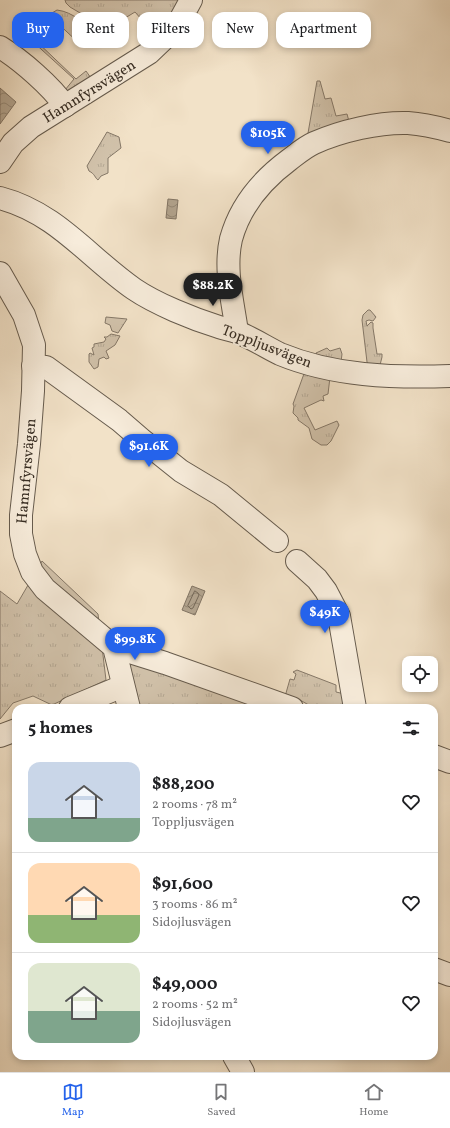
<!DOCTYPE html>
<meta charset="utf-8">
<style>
:root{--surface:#fff;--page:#f2f2f2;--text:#202124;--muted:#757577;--line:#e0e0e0;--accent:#2563eb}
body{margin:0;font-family:Vollkorn,serif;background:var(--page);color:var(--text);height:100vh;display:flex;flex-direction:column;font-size:15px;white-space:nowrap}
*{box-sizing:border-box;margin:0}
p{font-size:13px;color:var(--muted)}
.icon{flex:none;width:22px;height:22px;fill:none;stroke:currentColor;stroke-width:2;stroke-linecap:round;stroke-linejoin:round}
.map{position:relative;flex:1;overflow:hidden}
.side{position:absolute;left:12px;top:704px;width:426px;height:356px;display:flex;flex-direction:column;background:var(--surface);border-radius:12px;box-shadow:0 2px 6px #0003}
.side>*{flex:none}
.guide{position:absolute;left:12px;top:12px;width:426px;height:36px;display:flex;gap:8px}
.fabs{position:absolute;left:402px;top:656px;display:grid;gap:8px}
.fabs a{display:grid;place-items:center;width:36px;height:36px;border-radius:8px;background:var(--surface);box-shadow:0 2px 6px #0003;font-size:20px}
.price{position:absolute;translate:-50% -34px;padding:0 9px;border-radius:14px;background:var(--accent);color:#fff;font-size:13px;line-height:26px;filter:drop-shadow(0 1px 2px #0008)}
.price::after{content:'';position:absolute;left:50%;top:24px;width:12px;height:9px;margin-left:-6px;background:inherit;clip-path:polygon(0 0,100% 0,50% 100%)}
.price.current{background:#222;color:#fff}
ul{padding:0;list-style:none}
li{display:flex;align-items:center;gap:12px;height:100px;padding:0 16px}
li+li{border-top:1px solid var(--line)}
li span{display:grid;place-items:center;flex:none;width:112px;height:80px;border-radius:12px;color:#555}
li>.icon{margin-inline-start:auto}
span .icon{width:48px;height:48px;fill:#fffc;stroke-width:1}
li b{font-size:17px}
h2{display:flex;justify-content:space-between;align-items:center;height:48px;padding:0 16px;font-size:17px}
.chip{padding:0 14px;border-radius:12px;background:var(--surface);box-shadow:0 2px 6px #0003;font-size:14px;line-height:36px}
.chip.current{background:var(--accent);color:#fff}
.tabs{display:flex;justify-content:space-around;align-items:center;height:56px;border-top:1px solid var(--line);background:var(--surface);font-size:11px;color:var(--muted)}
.tabs a{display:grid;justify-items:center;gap:2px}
.tabs .current{color:var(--accent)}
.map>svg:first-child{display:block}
</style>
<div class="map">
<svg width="450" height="1072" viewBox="0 0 450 1072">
<defs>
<pattern id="grass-tufts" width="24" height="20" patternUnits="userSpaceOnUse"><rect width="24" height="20" fill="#d2c3ac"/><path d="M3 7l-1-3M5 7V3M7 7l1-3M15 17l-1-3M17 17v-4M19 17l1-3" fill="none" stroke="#b5a894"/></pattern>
<pattern id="water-waves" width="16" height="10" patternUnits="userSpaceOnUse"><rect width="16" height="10" fill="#b3a590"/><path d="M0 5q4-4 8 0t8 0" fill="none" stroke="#938775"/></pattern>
</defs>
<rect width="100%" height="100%" fill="#f2e2c8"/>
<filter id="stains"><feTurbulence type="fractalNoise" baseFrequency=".005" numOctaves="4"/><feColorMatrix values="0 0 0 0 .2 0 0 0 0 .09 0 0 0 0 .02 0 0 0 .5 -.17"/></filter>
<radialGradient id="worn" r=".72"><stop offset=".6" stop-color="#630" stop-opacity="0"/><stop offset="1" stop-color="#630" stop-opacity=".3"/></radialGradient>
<g fill="url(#grass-tufts)" stroke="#857868">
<path d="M65,0H184L157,37L135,12L107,29L70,7L66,3Z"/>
<path d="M57,10C74,12 84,25 99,31V33L81,45L52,18V13Z"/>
<path d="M47,18H48L50,22L34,39L76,79L86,71L91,78L71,94L65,90L74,79L31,40L30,41L27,38Z"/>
<path d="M317,81H320L325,99L331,98L336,116L347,114L350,125L307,139Z"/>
<path d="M107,132L119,137L121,148L108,158V173L101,176L98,180C95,178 95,174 89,171L87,166Z"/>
<path d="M368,310H370L376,317L373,321L369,320L366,321L367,326L371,322L373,323V328L377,354H382V357L380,365L368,364L367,362L362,320L363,315Z"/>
<path d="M106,317L127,319L118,333L112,331L110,325L105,323Z"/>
<path d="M111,334L120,336L115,345L106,351L109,358L106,359L104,357L99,359L98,367L94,369L89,362V354L90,353L94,355L92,348L94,347V344L104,342L106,339L104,337H107Z"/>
<path d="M327,348L330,351L340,348L342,354L341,362L318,357L316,353Z"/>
<path d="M305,371L330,377L328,394L323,396L324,401L321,400L304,408L315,430L337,421L339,425L331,441L327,445H321L312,439L309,428L298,420V418L293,413L294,406L293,404Z"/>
<path d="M42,561L98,614L106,680L52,705L33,696L13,703L0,719V591L17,604Z"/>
<path d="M129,663L278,708H136Z"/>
<path d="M297,670L336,685V692L349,695L348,708H314L300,700L286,697V693L290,679L294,680L296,674L293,672Z"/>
</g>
<g fill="url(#water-waves)" stroke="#827565">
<path d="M0,88L16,102L0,124Z"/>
<path d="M168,199L178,200L176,219L166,218Z"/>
<path d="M192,586L205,591L195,615L182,610Z"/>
</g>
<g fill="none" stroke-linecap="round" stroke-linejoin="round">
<path stroke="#766a5a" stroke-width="1" d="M195,591L198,593L199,595L193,608L191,609L188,606Z"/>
<defs>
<g id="minor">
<path d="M0,47C21,60 51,86 65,106"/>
<path d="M0,162L13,143L31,127L149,53L171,32L179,22L191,0"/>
<path d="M0,198C57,213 88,257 134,289C156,304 193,319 219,327C225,329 231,330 237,332C252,338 266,347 280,354C333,376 393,378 450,376"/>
<path d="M0,273L24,315L34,345L33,391L29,444L21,515V534L25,554L32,572L45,589L114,647L129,708"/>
<path d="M237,332C233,302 224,270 231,239C240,206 262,180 289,160C297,154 305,147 314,143C341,131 379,122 408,123C423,124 436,127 450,131"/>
<path d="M33,366L46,367L119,420L141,439L181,471L221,495L277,541"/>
<path d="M297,561L317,579L326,591L339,616L355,708"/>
<path d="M114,647L165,663L292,708"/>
<path d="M70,708L123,686"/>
<path d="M0,736L16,730"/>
<path d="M434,756L450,762"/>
<path d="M434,969L450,975"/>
<path d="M234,1056L243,1072"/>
</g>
</defs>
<use href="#minor" stroke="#665b4d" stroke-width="24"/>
<use href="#minor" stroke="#f7ecdb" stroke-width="22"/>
</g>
<g text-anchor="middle" stroke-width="3.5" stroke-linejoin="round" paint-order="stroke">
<g font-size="15" fill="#382e24" stroke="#f7ecdb">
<text transform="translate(89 91) rotate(-32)" y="5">Hamnfyrsvägen</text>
<text transform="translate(267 346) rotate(21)" y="5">Toppljusvägen</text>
<text transform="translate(26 471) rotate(-85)" y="5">Hamnfyrsvägen</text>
</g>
</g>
<rect width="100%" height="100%" filter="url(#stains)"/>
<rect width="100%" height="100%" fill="url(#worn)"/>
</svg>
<div class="fabs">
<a><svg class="icon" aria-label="locate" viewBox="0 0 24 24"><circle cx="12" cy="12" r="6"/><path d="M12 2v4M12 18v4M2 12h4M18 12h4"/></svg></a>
</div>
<b class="price" style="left:268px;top:155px">$105K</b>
<b class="price current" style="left:213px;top:307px">$88.2K</b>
<b class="price" style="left:149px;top:468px">$91.6K</b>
<b class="price" style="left:325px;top:634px">$49K</b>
<b class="price" style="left:135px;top:661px">$99.8K</b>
<div class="guide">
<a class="chip current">Buy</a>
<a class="chip">Rent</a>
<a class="chip">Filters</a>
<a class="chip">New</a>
<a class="chip">Apartment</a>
</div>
<section class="side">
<h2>5 homes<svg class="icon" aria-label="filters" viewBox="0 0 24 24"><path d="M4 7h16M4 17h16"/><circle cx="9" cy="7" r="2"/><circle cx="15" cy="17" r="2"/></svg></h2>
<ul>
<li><span style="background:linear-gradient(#c9d6e8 70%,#7fa58c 0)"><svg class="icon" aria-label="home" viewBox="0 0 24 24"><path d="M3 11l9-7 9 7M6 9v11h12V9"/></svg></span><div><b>$88,200</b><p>2 rooms · 78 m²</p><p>Toppljusvägen</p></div><svg class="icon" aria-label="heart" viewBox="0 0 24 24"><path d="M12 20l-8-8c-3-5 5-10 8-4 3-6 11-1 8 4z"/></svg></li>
<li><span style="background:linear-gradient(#ffd9b3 65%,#8fb573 0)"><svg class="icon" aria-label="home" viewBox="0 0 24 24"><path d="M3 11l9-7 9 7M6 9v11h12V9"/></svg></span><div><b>$91,600</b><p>3 rooms · 86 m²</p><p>Sidojlusvägen</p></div><svg class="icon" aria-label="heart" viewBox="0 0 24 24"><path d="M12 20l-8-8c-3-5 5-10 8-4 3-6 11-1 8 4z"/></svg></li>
<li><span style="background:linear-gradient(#dfe7d0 60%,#7fa58c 0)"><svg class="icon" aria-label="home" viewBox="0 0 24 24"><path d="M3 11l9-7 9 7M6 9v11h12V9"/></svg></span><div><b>$49,000</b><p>2 rooms · 52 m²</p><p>Sidojlusvägen</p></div><svg class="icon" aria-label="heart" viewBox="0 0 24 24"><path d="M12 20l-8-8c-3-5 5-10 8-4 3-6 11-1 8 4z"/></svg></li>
</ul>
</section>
</div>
<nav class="tabs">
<a class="current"><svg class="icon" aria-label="map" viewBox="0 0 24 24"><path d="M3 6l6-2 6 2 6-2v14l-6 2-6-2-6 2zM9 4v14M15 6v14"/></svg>Map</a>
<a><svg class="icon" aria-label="saved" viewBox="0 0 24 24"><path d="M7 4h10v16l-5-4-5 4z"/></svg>Saved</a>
<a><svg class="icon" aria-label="home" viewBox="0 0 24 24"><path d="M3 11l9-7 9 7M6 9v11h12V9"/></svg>Home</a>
</nav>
